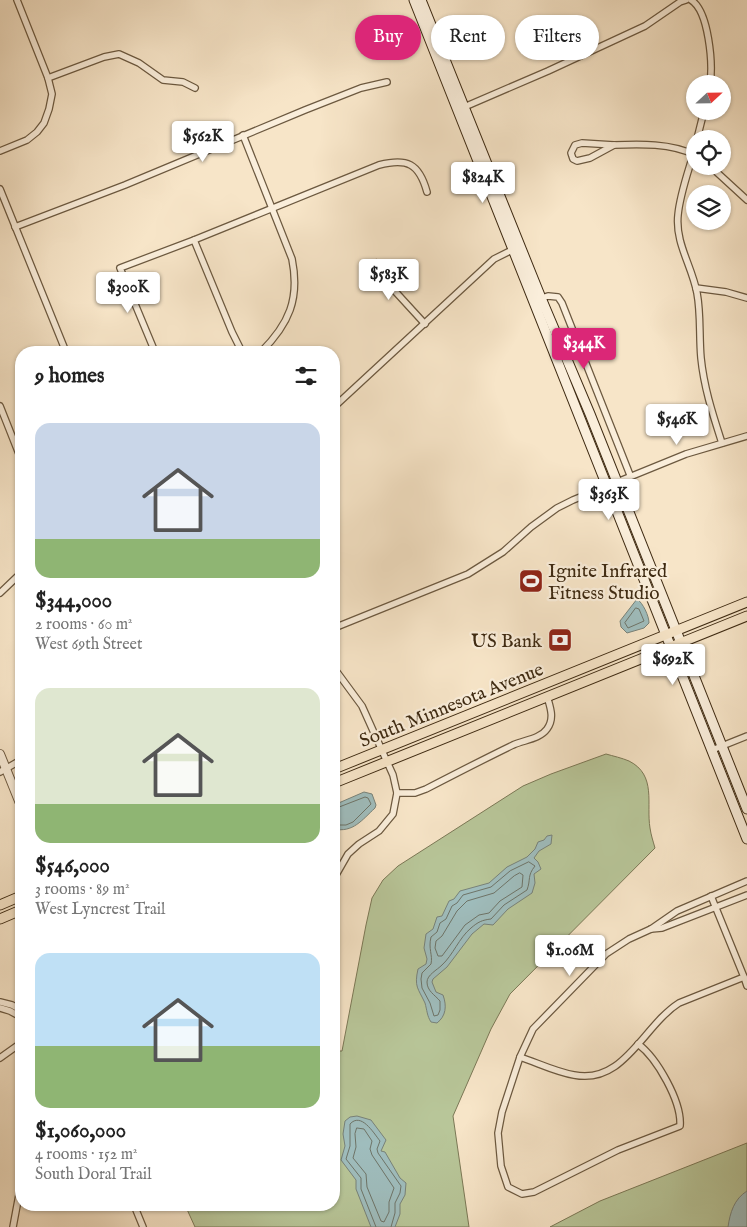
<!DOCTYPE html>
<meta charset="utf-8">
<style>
:root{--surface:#fff;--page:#f2f2f2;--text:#222;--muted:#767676;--accent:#db2777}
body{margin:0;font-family:"IM FELL English",serif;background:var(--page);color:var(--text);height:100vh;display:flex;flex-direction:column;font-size:19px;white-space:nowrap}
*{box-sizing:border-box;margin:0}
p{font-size:16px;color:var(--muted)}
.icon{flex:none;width:28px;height:28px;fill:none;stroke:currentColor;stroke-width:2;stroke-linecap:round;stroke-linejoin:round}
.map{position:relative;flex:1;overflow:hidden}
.side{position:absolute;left:15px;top:346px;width:325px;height:865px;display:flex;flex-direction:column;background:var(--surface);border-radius:20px;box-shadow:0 1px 4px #0004}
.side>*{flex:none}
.top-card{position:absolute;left:355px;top:15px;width:316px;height:45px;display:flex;gap:10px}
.needle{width:32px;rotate:68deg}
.buttons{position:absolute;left:686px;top:75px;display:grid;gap:10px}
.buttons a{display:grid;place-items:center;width:45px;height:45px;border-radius:50%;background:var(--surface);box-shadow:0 1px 4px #0004;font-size:25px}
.price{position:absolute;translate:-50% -42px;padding:0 11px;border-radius:5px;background:#fff;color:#222;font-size:16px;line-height:32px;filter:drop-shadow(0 1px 2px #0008)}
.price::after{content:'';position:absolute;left:50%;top:30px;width:15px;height:11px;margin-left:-8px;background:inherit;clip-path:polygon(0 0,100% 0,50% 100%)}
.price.current{background:var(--accent);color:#fff}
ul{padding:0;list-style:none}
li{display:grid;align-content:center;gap:10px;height:265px;padding:0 20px}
li span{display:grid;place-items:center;height:155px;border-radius:15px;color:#555}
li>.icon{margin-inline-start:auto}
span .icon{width:90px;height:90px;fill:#fffc;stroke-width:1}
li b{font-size:21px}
h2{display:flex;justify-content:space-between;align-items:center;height:60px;padding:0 20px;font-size:21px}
.pill{padding:0 18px;border-radius:22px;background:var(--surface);box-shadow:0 1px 4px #0004;font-size:18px;line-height:45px}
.pill.current{background:var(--accent);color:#fff}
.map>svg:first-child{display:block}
</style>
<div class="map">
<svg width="747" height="1227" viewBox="0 0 747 1227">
<rect width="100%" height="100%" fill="#f7e5c8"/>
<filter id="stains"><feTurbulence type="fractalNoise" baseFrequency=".004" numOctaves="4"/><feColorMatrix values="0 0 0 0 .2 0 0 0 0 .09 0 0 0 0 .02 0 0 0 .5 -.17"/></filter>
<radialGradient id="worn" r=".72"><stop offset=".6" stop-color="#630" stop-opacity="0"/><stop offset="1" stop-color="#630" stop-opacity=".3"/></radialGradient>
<g fill="#b8c699" stroke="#7b7856">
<path d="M606,754C613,756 622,758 629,761C657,775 646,804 650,828C651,835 653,841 655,848L510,994L491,1029L453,1116L469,1227H195L185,1205H334V1051H342L366,925L372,898L383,880L398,866L523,786L551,774Z"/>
<path d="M747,1143V1227H550L600,1201Z"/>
</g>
<g fill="#9fbdbd" stroke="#788279">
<path d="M637,599C643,603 649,616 649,623L644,628L627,633L621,627L620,621Z"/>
<path d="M364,792L372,794L376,805L375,808C362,820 353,833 334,829V805Z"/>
<path d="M552,835L551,844L539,851L534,858L538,862L541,869L534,874L535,883L532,893L508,909L493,925L484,924L472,934L447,967L433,979L432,982L436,992L443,995C447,1006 446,1016 437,1023L431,1022C427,1016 427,1010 425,1003C418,988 414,987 418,969L426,964L427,959L424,948L426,934L433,929L437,917L442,916L449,901L454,899L460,891L489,883L507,867L527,857L535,849L538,842L544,840L547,836Z"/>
<path d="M357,1116L371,1120L386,1140L381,1151L385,1152L400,1178L406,1183L405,1195L400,1204V1214L395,1227H371L356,1189V1180L341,1160L345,1146L343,1134L345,1121L350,1117Z"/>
<path d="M747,1191V1227H728C730,1213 734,1199 747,1191Z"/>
</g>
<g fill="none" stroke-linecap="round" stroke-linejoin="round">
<g stroke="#6e7468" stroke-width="1">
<path d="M636,608L639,609L644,621L628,628L625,623Z"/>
<path d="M334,809L365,797L368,798L371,804L353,822L346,825H334"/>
<path d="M529,862L535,866C527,876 531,879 527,890L504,905L491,919C482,920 478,922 471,928C459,938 453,955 442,965C437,970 427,975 427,982C427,991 435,995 440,1001V1010L438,1015L434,1016L430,1003L422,988L421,979L422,973L431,964C433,955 428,949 431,937L437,932L440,923L446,919L452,906L457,903L463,895L491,887L510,871Z"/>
<path d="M520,873L523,875L522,887L500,901L489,913L479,915L465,925L442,956H438L435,948L436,941L442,936L457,911L467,901L494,893L514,876Z"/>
<path d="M357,1128L364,1129L372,1141L370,1149L372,1155L394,1188L389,1202V1212L384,1222L381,1221L367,1187L366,1174L353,1158L356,1147L355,1134Z"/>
<path d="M376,1227L361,1189V1178L346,1159L350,1146V1124C361,1112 373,1132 380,1141L377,1149L378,1153L401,1186L400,1193L395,1203V1213L391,1227"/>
</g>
<defs>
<g id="minor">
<path d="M691,0C709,11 713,64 710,84"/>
<path d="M48,78L104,57L119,54L139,63L163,80L183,82L195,88"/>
<path d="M462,108L548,71L645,26L680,2L686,0"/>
<path d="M243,135L292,259C300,299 289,324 261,352"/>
<path d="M697,139L704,111"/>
<path d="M582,143L614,145L590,158L577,161L573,159L571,153L575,145Z"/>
<path d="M614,145C640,144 671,143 695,155"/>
<path d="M695,148C689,170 680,193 678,215C675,243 692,266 697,293C701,314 699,336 701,358C704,388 713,415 722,443"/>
<path d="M0,151L27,140L37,132L44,123L49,109L52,94L48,78L17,0"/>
<path d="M710,166L747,200"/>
<path d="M0,189L66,352"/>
<path d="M15,227L125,185L305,110L361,88L387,82"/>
<path d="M194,240L232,332L242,352"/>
<path d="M376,263L382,277L425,324"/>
<path d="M696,288L726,292L747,298"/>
<path d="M539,299L548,296L558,297L562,303L630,475"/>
<path d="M155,352L120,268L194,240L379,165C407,158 419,163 427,192"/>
<path d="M0,406L21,459"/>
<path d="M334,407L494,259L516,248"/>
<path d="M0,593L21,573"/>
<path d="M334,628L468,574L503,552L531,527L557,508L573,500L686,454L747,436"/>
<path d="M334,668L362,706L393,775L397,793L393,814L379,831L359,844L348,854L336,875L334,887"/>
<path d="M712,750L747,736"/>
<path d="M0,772L21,760"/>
<path d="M397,793H415L426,789C455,774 484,759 513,745C524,740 540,739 547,729C555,718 550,707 547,696"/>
<path d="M651,929L662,928L747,895"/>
<path d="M744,977L747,986"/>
<path d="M0,1002L12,1005L21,1010"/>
<path d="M0,1008L10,1011L21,1017"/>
<path d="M638,1044C657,1058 682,1102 680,1126L618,1150L534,1192L522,1194L508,1187L501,1166L498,1133L502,1112L520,1057L533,1029L606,954L629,939L651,929L677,911L747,881"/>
<path d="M520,1057C538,1063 556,1072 574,1075C624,1085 643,1026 679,1003L744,977L711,896"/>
<path d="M0,1058L21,1043"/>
<path d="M134,1205L143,1227"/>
<path d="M13,1227L21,1184"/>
</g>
<path id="tertiary" d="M0,754L21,806"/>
<g id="secondary">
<path d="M414,0L747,839"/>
<path d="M421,0L541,298L590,414L747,809"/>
</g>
<g id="primary">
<path d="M334,769L747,602"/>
<path d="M334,783L747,616"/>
<path d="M0,905L21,896"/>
<path d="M0,919L21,910"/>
</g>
</defs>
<use href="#minor" stroke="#6c5940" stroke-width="8"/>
<use href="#tertiary" stroke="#6c5940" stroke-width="10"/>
<use href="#secondary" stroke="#3e2a12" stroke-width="11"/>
<use href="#primary" stroke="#3e2a12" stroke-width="11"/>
<use href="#minor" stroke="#faeedb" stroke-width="5.5"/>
<use href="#tertiary" stroke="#faeedb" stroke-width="8"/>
<use href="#secondary" stroke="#faeedb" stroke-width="9"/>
<use href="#primary" stroke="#f7e5c8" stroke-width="9"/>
</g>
<defs>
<symbol id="stadium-square" viewBox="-11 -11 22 22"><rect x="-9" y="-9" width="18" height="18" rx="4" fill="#8f2418" stroke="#faeedb"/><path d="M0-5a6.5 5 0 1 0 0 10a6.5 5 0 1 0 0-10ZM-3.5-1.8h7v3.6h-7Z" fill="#fff"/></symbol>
<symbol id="bank-square" viewBox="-11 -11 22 22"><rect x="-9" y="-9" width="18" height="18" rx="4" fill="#8f2418" stroke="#faeedb"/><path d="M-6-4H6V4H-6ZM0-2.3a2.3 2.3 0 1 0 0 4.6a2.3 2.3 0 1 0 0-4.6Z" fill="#fff"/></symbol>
</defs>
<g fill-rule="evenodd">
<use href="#stadium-square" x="517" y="567" width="28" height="28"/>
<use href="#bank-square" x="546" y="626" width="28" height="28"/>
</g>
<g text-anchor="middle" stroke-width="4.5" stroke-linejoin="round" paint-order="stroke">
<g font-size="19" fill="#3e2a12" stroke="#faeedb" text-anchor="start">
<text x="548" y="577">Ignite Infrared<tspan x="548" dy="22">Fitness Studio</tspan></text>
<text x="542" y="647" text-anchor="end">US Bank</text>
</g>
<g font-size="19" fill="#3e2a12" stroke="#faeedb">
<text transform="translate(451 704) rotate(-22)" y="7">South Minnesota Avenue</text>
</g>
</g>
<rect width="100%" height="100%" filter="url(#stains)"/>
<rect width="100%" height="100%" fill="url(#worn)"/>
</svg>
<div class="buttons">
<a><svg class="needle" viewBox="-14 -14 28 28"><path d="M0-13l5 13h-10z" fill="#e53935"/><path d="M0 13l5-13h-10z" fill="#767676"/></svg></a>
<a><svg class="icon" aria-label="locate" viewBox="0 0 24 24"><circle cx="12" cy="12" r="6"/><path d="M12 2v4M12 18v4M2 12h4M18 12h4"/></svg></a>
<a><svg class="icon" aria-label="layers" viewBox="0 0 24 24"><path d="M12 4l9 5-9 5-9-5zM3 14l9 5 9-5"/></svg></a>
</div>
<b class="price" style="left:203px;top:163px">$562K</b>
<b class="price" style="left:483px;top:204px">$824K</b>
<b class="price" style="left:389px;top:301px">$583K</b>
<b class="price" style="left:128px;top:314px">$300K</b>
<b class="price current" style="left:584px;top:370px">$344K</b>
<b class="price" style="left:677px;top:446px">$546K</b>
<b class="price" style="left:609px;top:521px">$363K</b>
<b class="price" style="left:673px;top:686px">$692K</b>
<b class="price" style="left:570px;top:977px">$1.06M</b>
<div class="top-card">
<a class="pill current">Buy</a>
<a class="pill">Rent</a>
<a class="pill">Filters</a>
</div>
<section class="side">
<h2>9 homes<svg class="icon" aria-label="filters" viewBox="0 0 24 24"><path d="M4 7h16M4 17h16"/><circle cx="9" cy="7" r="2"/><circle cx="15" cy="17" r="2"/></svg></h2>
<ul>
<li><span style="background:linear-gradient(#c9d6e8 75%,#8fb573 0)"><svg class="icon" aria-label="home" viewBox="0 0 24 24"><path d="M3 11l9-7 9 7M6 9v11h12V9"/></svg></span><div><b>$344,000</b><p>2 rooms · 60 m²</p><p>West 69th Street</p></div></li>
<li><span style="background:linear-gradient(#dfe7d0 75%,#8fb573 0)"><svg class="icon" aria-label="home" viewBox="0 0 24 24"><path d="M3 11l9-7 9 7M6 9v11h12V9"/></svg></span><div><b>$546,000</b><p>3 rooms · 89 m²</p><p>West Lyncrest Trail</p></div></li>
<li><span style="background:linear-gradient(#bfe0f5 60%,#8fb573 0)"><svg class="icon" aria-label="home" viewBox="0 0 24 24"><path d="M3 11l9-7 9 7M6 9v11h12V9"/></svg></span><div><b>$1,060,000</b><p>4 rooms · 152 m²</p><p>South Doral Trail</p></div></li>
</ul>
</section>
</div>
